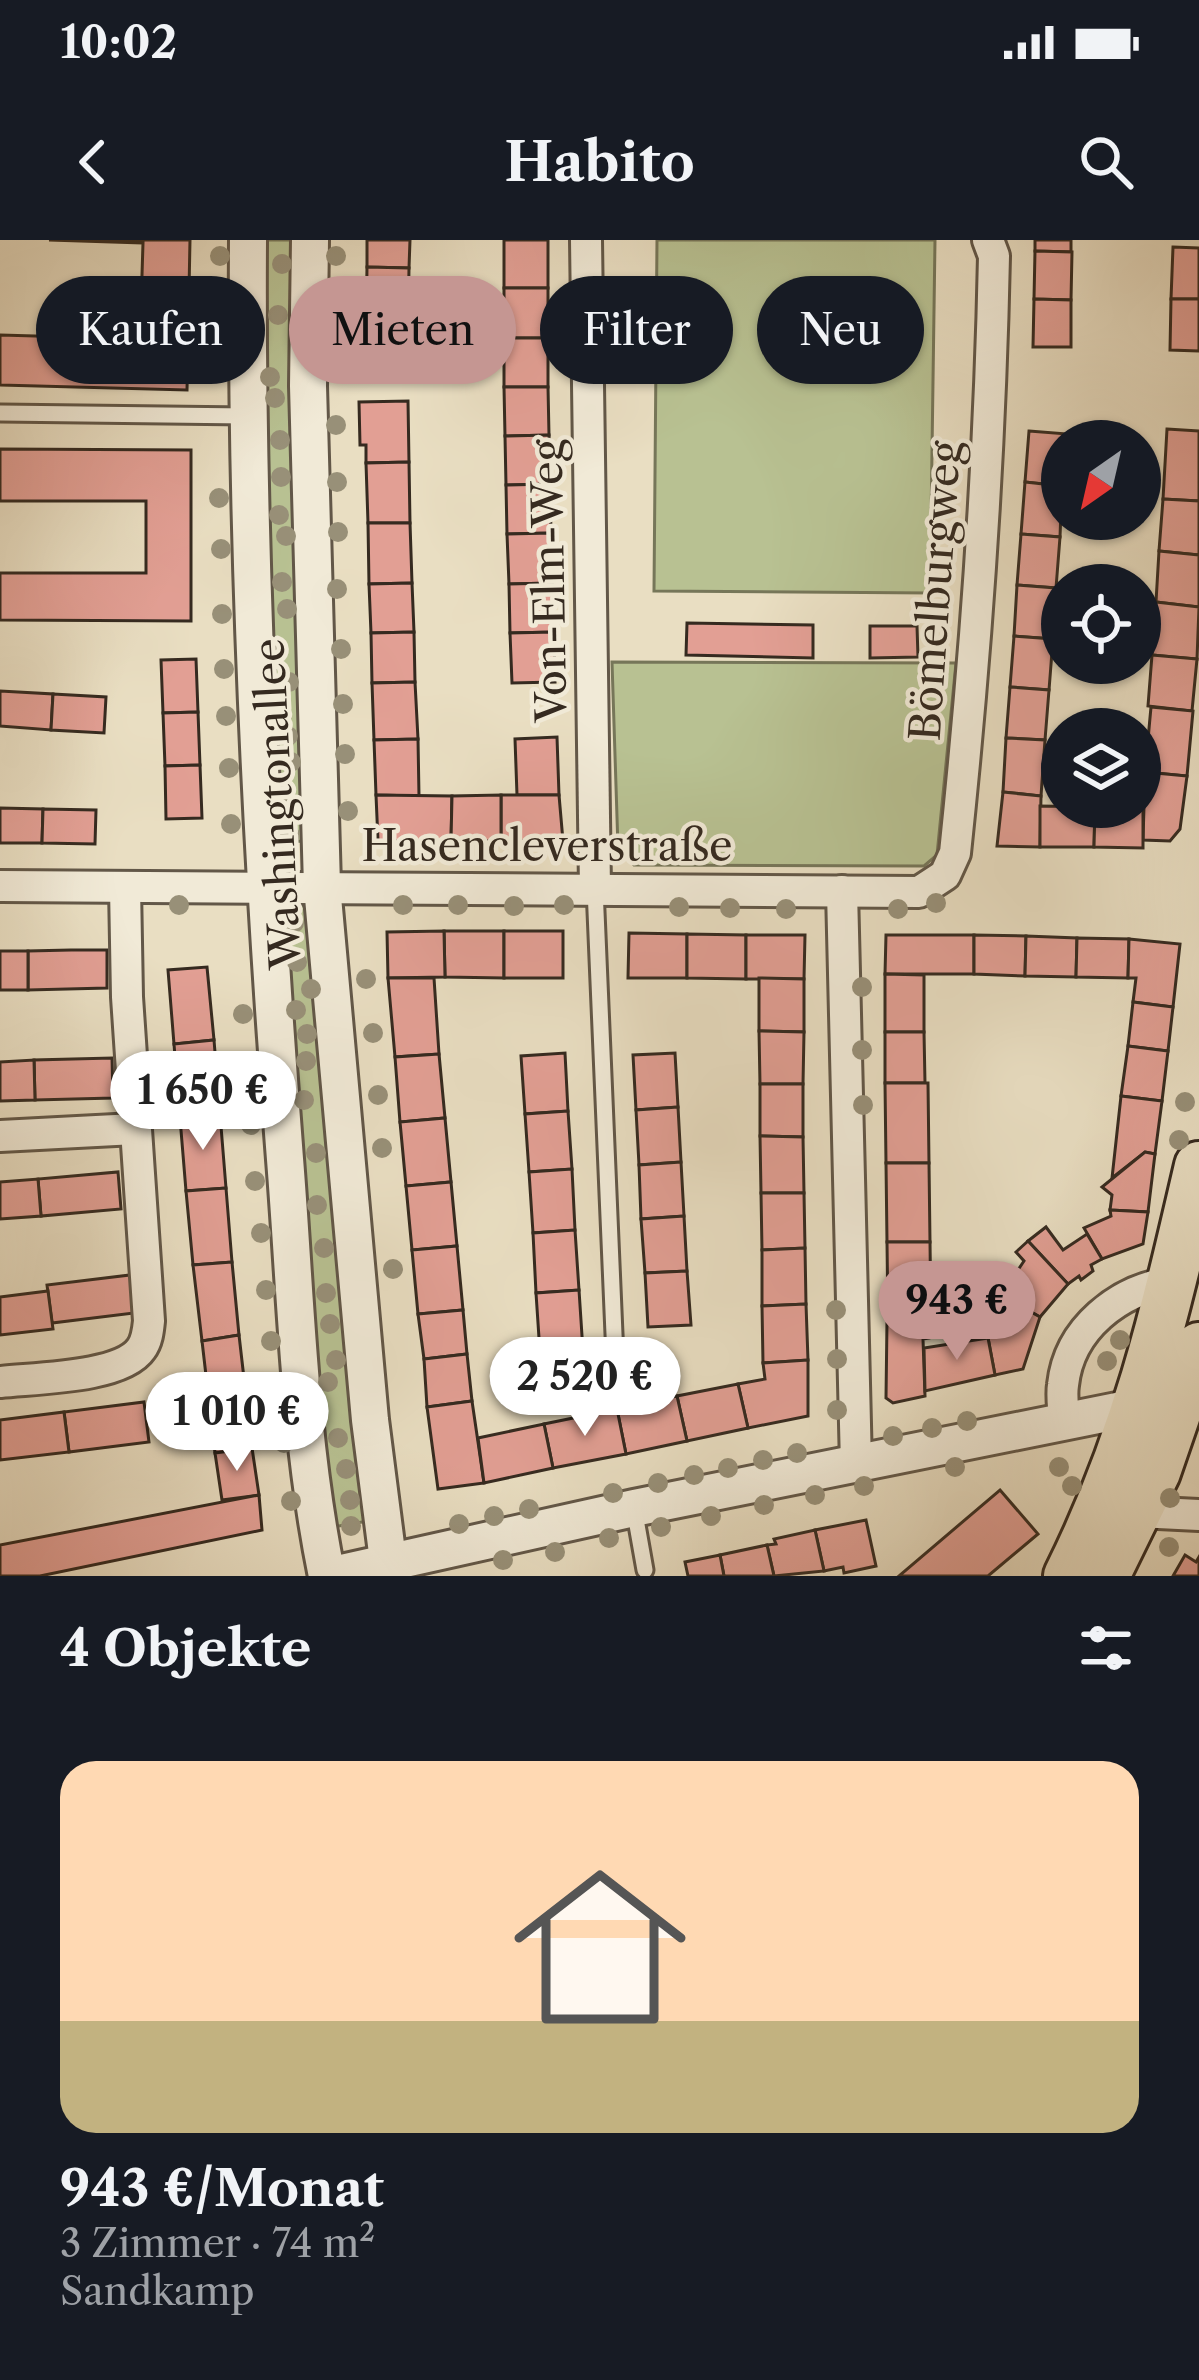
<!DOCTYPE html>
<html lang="de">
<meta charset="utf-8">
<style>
:root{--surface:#171b24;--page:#242831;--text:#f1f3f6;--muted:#9ea1a6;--line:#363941;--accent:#c59692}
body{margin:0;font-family:"Libre Caslon Text",serif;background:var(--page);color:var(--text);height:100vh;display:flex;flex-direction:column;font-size:45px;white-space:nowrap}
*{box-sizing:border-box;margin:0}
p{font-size:39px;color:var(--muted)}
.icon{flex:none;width:66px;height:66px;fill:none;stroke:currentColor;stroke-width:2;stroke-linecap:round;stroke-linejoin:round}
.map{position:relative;height:1336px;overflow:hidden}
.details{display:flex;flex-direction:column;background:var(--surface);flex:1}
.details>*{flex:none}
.guide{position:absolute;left:36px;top:36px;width:1128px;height:108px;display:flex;gap:24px}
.needle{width:78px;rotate:214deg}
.tools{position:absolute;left:1041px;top:180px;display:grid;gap:24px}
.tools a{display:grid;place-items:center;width:120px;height:120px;border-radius:50%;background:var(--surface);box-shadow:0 3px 9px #0004;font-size:60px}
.price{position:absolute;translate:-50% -102px;padding:0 27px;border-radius:42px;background:#fff;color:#222;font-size:39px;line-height:78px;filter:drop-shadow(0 3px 6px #0008)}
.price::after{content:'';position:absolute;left:50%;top:72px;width:36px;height:27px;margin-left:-18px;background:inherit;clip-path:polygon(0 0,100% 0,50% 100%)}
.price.selected{background:var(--accent);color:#111}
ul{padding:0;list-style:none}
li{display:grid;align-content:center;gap:24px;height:636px;padding:0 60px}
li+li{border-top:3px solid var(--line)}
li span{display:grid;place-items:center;height:372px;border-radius:36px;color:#555}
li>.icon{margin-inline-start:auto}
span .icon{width:216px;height:216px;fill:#fffc;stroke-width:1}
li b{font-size:51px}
h2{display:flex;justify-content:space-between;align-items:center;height:144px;padding:0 60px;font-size:51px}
.pill{padding:0 42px;border-radius:54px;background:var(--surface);box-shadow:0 3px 9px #0004;font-size:42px;line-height:108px}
.pill.selected{background:var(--accent);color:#111}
.status{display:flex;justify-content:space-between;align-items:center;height:84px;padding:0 60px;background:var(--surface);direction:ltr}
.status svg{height:33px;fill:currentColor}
header{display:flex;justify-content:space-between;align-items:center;height:156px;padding:0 60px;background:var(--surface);font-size:54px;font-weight:700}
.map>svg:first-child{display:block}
</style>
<div class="status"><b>10:02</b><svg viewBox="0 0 49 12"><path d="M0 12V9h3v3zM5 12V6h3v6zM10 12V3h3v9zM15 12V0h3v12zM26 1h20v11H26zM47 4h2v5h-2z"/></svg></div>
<header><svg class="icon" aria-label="back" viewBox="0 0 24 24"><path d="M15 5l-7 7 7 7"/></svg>Habito<svg class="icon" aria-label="search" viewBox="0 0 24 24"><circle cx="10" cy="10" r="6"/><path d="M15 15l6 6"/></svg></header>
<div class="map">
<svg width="1199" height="1336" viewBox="0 0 1199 1336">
<rect width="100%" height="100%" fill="#e9dec2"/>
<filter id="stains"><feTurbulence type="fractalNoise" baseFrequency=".00167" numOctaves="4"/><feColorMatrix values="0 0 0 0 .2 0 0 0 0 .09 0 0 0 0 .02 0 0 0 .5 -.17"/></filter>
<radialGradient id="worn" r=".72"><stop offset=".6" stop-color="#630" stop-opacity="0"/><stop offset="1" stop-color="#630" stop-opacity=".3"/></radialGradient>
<g fill="#b8c192" stroke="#767659" stroke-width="3">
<path d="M266,0H305L309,601L271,602L260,405Z"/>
<path d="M657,0H935L930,353L654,351Z"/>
<path d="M612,422L956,423L937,615L924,626L634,625L618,608Z"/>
<path d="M292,666H306L314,676L374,1280L333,1287L308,1072L281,675Z"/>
</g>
<g fill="#e29f94" stroke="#352a20" stroke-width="3">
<path d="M49,0H190L187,150L0,145V95L140,99L143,3Z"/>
<path d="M367,0H410L409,28L367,27Z"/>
<rect x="504" y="0" width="44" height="48"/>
<path d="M1035,0H1071V12L1035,11Z"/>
<path d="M1173,7L1199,8V59H1171Z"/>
<path d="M1035,11L1072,12L1071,60L1034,59Z"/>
<path d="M367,27L409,28L408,88H366Z"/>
<rect x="504" y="48" width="44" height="50"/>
<path d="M1034,59L1071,60V107H1033Z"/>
<path d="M1171,59H1199V111L1170,110Z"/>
<path d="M358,88H408L407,111H397V128H357Z"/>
<rect x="504" y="98" width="44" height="49"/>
<path d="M504,147H548L549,195L505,196Z"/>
<path d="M408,161L409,222L366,223V205H360L359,162Z"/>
<path d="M1167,189L1199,191V261L1163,259Z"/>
<path d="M1029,191L1068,194L1067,201H1062V246L1025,242Z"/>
<path d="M549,195L550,244L506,245L505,196Z"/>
<path d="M0,209L191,210V381L0,380V333H146V261H0Z"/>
<path d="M409,222L410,283H368L366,223Z"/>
<path d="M1025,242L1062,246L1060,297L1021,294Z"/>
<path d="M550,244L551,293L507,294L506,245Z"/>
<path d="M1163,259L1199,261V315L1159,311Z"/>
<path d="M368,283H410L412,343L369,344Z"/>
<path d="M551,293L552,343L509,344L507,294Z"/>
<path d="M1021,294L1060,297L1056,348L1017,345Z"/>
<path d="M1159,311L1199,315V367L1156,362Z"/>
<path d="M412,343L414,392L371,393L369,344Z"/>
<path d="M552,343L554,392L510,393L509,344Z"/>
<path d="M1017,345L1056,348L1053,399L1014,396Z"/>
<path d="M1156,362L1199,367L1197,419L1152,415Z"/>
<path d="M687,383L813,385V418L686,415Z"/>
<path d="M870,386H917L918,417L870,418Z"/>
<path d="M414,392L415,442L372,443L371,393Z"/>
<path d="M554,392L555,442L512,443L510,393Z"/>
<path d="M1014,396L1053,399L1049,450L1010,447Z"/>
<path d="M1152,415L1197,419L1192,471L1148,466Z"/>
<path d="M196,419L198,472L163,473L161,420Z"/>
<path d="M415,442L418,499L374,500L372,443Z"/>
<path d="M1010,447L1049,450L1045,500L1006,498Z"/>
<path d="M0,451L53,454L51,490L0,486Z"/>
<path d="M53,454L106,457L104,493L51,490Z"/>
<path d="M1151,467L1193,471L1187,536L1145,532Z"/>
<path d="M198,472L200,525L165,526L163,473Z"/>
<path d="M557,497L559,555H517L515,499Z"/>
<path d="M1006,498L1045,500L1041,556L1003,552Z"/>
<path d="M418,499L419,556L376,555L374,500Z"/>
<path d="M200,525L202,578L166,579L165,526Z"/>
<path d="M1145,532L1187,536L1180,589L1170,601L1143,600Z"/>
<path d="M1003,552L1041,556L1040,607L997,606Z"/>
<path d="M376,555L452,556L451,601H378Z"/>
<path d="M501,555H559L563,601H501Z"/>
<path d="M501,555V601H451L452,556Z"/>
<path d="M1040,566L1095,567L1094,607H1040Z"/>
<path d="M1095,567H1143V608L1094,607Z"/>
<path d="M0,568L43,569L42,603H0Z"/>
<path d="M43,569L96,570L95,604L42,603Z"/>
<path d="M444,691H504V738L445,737Z"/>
<path d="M444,691L445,737L388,738L387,692Z"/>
<rect x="504" y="691" width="59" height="47"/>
<path d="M629,693L687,694V738H628Z"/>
<path d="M687,694L746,695V739L687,738Z"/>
<path d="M746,695H805L804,739H746Z"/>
<path d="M886,695H974V734H885Z"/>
<path d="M974,695L1026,696L1025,736L974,734Z"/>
<path d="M1026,696L1077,698L1076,737L1025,736Z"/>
<path d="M1077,698L1129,699L1128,738L1076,737Z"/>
<path d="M1129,699L1180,704L1173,767L1133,762L1136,738H1128Z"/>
<path d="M71,710H107V748L28,750V711Z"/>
<rect x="0" y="711" width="28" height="39"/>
<path d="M207,727L214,800L174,804L168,730Z"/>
<path d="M885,734L924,735V792H885Z"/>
<path d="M388,738H434L439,814L395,817Z"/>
<path d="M759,738L804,739V792L759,791Z"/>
<path d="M1133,762L1173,767L1168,811L1128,806Z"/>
<path d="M759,791L804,792L803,844H760Z"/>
<path d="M885,792H924L925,843H885Z"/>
<path d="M214,800L220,874L180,878L174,804Z"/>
<path d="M1128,806L1168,811L1162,861L1121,856Z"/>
<path d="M565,813L568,871L525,874L521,816Z"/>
<path d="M675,813L678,867L636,870L633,815Z"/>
<path d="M439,814L445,878L400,882L395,817Z"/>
<path d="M112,818L113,858L35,860L34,820Z"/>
<path d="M34,820L35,860L0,861V822Z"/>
<path d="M885,843H928L929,923H886Z"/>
<path d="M760,844H803V897L760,896Z"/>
<path d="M1121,856L1162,861L1155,914L1145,912L1112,938Z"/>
<path d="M678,867L681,922L639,925L636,870Z"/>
<path d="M568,871L572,929L529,932L525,874Z"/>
<path d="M220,874L226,948L186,951L180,878Z"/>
<path d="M445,878L451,942L406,946L400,882Z"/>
<path d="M760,896L803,897L804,953H761Z"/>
<path d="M1145,912L1155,914L1148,972L1110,970L1112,955L1102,947Z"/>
<path d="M681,922L684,976L641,979L639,925Z"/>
<path d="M886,923H929L930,1002H887Z"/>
<path d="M572,929L575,990L533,993L529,932Z"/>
<path d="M118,932L121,969L41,976L38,939Z"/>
<path d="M38,939L41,976L0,979V942Z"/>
<path d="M451,942L457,1006L412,1010L406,946Z"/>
<path d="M226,948L232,1022L193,1025L186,951Z"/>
<path d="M761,953H804L805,1008L762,1010Z"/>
<path d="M1110,970L1148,972L1143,1004L1102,1019L1084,988L1111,976Z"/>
<path d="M684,976L687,1031L645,1033L641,979Z"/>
<path d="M1046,987L1063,1010L1087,994L1102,1019L1091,1025L1093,1031L1081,1040L1079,1036L1068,1044L1028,1001Z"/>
<path d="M575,990L579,1050L536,1053L533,993Z"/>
<path d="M1028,1001L1068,1044L1040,1077L1001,1055L1024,1021L1016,1012Z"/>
<path d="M887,1002H930L931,1079L888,1080Z"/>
<path d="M457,1006L463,1070L418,1074L412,1010Z"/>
<path d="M805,1008L806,1064L762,1066V1010Z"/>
<path d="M232,1022L239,1095L202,1101L193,1025Z"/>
<path d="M687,1031L691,1085L648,1087L645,1033Z"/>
<path d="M130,1035L134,1073L52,1083L47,1045Z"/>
<path d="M579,1050L583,1111L540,1113L536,1053Z"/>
<path d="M48,1051L53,1089L0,1095V1057Z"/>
<path d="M1001,1055L1040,1077L1023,1129L995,1135L986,1087Z"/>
<path d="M806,1064L808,1120L763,1123L762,1066Z"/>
<path d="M463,1070L467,1114L424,1119L418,1074Z"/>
<path d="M928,1080L929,1098L923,1099L925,1156L893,1163L886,1158L887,1081Z"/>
<path d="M239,1095L252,1208L215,1213L202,1101Z"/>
<path d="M988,1098L995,1135L925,1151L924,1108Z"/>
<path d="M467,1114L472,1161L427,1167L424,1119Z"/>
<path d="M808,1120V1176L748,1188L738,1144L765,1139L763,1123Z"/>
<path d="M738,1144L748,1188L687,1201L677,1156Z"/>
<path d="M677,1156L687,1201L626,1214L617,1169Z"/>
<path d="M472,1161L484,1243L438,1249L427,1167Z"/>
<path d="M144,1162L149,1202L69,1212L64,1172Z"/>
<path d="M617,1169L626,1214L553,1228L544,1184Z"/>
<path d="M64,1172L69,1212L0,1220V1180Z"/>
<path d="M544,1184L553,1228L484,1243L478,1198Z"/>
<path d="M252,1208L259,1255L222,1260L215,1213Z"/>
<path d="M1000,1250L1038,1294L988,1336H899Z"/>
<path d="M259,1255L262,1290L40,1336H0V1305Z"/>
<path d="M866,1280L876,1326L844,1333L843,1327L824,1331L815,1290Z"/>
<path d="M815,1290L824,1331L774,1336L767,1305L776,1304L774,1299Z"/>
<path d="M767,1305L774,1336H724L720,1315Z"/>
<path d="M720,1315L724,1336H688L685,1322Z"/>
<path d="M1185,1315L1196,1322L1199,1317V1336H1173Z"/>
</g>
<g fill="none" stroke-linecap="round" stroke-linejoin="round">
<defs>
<g id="service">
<path d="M0,173L247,176"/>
<path d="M595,648L616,1141"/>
<path d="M634,1268L645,1330"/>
</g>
<g id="minor">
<path d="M586,0L595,648"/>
<path d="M0,646L919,652L945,635L955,613C976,414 990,216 994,16L988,0"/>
<path d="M842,651L856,1225"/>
<path d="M0,896L135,889"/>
<path d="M0,1142C34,1138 121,1138 141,1109C147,1101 148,1091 149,1081L127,757L125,647"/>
<path d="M1064,1183C1064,1171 1061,1157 1063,1145C1069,1088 1119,1050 1172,1042"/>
<path d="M1138,1272L1199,1275"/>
</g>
<g id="tertiary">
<path d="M248,0C246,307 261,613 285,919C296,1057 299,1200 327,1336"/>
<path d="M310,0L308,146L322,646L370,1180L390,1336"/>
<path d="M328,1336L634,1268L1152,1164"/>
</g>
<g id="primary">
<path d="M1068,1336C1136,1200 1165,1073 1199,926"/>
<path d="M1105,1336L1156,1232L1199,1107"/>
</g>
</defs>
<use href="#service" stroke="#625748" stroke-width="21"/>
<use href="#minor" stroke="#625748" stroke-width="36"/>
<use href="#tertiary" stroke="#625748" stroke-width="42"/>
<use href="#primary" stroke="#352a20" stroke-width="54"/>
<use href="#service" stroke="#f1ead7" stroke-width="15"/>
<use href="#minor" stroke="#f1ead7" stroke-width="30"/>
<use href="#tertiary" stroke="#f1ead7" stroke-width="36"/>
<use href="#primary" stroke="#e9dec2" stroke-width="48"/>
</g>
<g fill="#989078">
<circle cx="220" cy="16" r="10"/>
<circle cx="336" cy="16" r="10"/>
<circle cx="282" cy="24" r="10"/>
<circle cx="219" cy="67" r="10"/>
<circle cx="336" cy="71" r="10"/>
<circle cx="278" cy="75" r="10"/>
<circle cx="220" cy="127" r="10"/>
<circle cx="270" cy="137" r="10"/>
<circle cx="275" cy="158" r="10"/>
<circle cx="336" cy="185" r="10"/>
<circle cx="280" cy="200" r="10"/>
<circle cx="281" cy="237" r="10"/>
<circle cx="337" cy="242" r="10"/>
<circle cx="219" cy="258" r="10"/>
<circle cx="279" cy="275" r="10"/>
<circle cx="338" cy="292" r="10"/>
<circle cx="286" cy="296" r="10"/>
<circle cx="221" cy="309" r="10"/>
<circle cx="282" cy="342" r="10"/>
<circle cx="337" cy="349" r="10"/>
<circle cx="287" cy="369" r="10"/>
<circle cx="222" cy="374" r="10"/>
<circle cx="341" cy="409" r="10"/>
<circle cx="276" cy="414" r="10"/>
<circle cx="224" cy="429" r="10"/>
<circle cx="289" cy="442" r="10"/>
<circle cx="343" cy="464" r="10"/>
<circle cx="282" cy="475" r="10"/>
<circle cx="226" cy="476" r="10"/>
<circle cx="288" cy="496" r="10"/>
<circle cx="345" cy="514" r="10"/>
<circle cx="291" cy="522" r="10"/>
<circle cx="229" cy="528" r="10"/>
<circle cx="286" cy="560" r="10"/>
<circle cx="348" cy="571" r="10"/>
<circle cx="231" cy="584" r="10"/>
<circle cx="290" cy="595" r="10"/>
<circle cx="936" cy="663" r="10"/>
<circle cx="179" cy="665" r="10"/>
<circle cx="403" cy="665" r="10"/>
<circle cx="458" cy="665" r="10"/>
<circle cx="564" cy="665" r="10"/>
<circle cx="514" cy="666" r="10"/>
<circle cx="679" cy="667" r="10"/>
<circle cx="730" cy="668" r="10"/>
<circle cx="786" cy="669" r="10"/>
<circle cx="898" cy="669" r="10"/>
<circle cx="294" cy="683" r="10"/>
<circle cx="297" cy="722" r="10"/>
<circle cx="366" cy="739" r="10"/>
<circle cx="862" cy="747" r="10"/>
<circle cx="311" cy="749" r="10"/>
<circle cx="296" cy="770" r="10"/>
<circle cx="243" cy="774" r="10"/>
<circle cx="373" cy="793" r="10"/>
<circle cx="307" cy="794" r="10"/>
<circle cx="862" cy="810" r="10"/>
<circle cx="306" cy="821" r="10"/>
<circle cx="245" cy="825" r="10"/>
<circle cx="378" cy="855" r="10"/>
<circle cx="304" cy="860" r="10"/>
<circle cx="1185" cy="862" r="10"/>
<circle cx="863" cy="865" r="10"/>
<circle cx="251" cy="885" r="10"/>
<circle cx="1179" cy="900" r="10"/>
<circle cx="382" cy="908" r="10"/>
<circle cx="316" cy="913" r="10"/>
<circle cx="255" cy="941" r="10"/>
<circle cx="317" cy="965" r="10"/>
<circle cx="261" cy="993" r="10"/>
<circle cx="324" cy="1008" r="10"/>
<circle cx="393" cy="1029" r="10"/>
<circle cx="266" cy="1050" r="10"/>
<circle cx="326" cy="1053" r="10"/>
<circle cx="836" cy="1070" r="10"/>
<circle cx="330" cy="1084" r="10"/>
<circle cx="1120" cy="1100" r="10"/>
<circle cx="271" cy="1101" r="10"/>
<circle cx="837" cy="1119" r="10"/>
<circle cx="336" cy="1120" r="10"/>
<circle cx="1107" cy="1121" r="10"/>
<circle cx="328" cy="1142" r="10"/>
<circle cx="277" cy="1150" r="10"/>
<circle cx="837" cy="1170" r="10"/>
<circle cx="967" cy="1181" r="10"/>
<circle cx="932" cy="1188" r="10"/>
<circle cx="893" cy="1196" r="10"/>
<circle cx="338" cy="1198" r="10"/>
<circle cx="284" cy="1203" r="10"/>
<circle cx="797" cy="1213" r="10"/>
<circle cx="763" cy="1220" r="10"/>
<circle cx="955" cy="1227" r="10"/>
<circle cx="1059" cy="1227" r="10"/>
<circle cx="728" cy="1228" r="10"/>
<circle cx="346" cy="1229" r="10"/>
<circle cx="694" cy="1235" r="10"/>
<circle cx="658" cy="1243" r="10"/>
<circle cx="864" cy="1246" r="10"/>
<circle cx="1072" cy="1246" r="10"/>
<circle cx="613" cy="1253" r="10"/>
<circle cx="815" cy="1255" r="10"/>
<circle cx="1170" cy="1258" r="10"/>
<circle cx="350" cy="1260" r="10"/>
<circle cx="291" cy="1261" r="10"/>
<circle cx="764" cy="1265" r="10"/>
<circle cx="529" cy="1269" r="10"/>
<circle cx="494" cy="1276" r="10"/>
<circle cx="711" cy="1276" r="10"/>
<circle cx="459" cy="1284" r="10"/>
<circle cx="351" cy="1286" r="10"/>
<circle cx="661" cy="1287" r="10"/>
<circle cx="609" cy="1298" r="10"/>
<circle cx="1169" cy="1307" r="10"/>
<circle cx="555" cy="1312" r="10"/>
<circle cx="503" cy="1320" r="10"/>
</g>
<g text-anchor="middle" stroke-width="9" stroke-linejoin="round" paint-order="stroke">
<g font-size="42" fill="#352a20" stroke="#f1ead7">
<text transform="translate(549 341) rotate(-91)" y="15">Von-Elm-Weg</text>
<text transform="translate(935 351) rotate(-86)" y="15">Bömelburgweg</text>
<text transform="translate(277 564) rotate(-93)" y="15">Washingtonallee</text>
<text x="547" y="621">Hasencleverstraße</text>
</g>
</g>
<rect width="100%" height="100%" filter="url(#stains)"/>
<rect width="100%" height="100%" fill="url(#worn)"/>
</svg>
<div class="tools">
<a><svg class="needle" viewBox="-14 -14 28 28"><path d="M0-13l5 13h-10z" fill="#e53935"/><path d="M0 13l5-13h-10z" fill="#9ea1a6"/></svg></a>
<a><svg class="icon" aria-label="locate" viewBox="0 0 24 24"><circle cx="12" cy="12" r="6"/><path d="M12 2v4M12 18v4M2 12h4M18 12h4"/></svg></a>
<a><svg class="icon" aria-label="layers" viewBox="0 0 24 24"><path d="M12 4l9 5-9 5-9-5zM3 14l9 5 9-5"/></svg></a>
</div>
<b class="price" style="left:203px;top:913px">1 650 €</b>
<b class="price selected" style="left:957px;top:1123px">943 €</b>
<b class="price" style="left:585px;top:1199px">2 520 €</b>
<b class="price" style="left:237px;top:1234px">1 010 €</b>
<div class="guide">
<a class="pill">Kaufen</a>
<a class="pill selected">Mieten</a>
<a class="pill">Filter</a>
<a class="pill">Neu</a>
</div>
</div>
<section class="details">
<h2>4 Objekte<svg class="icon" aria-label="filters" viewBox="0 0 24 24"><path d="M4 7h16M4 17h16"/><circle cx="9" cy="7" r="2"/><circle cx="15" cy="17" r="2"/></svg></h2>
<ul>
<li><span style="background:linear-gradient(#ffd9b3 70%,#c2b280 0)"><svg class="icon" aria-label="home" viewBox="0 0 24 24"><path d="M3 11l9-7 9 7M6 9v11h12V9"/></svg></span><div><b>943 €/Monat</b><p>3 Zimmer · 74 m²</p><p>Sandkamp</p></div></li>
</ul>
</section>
